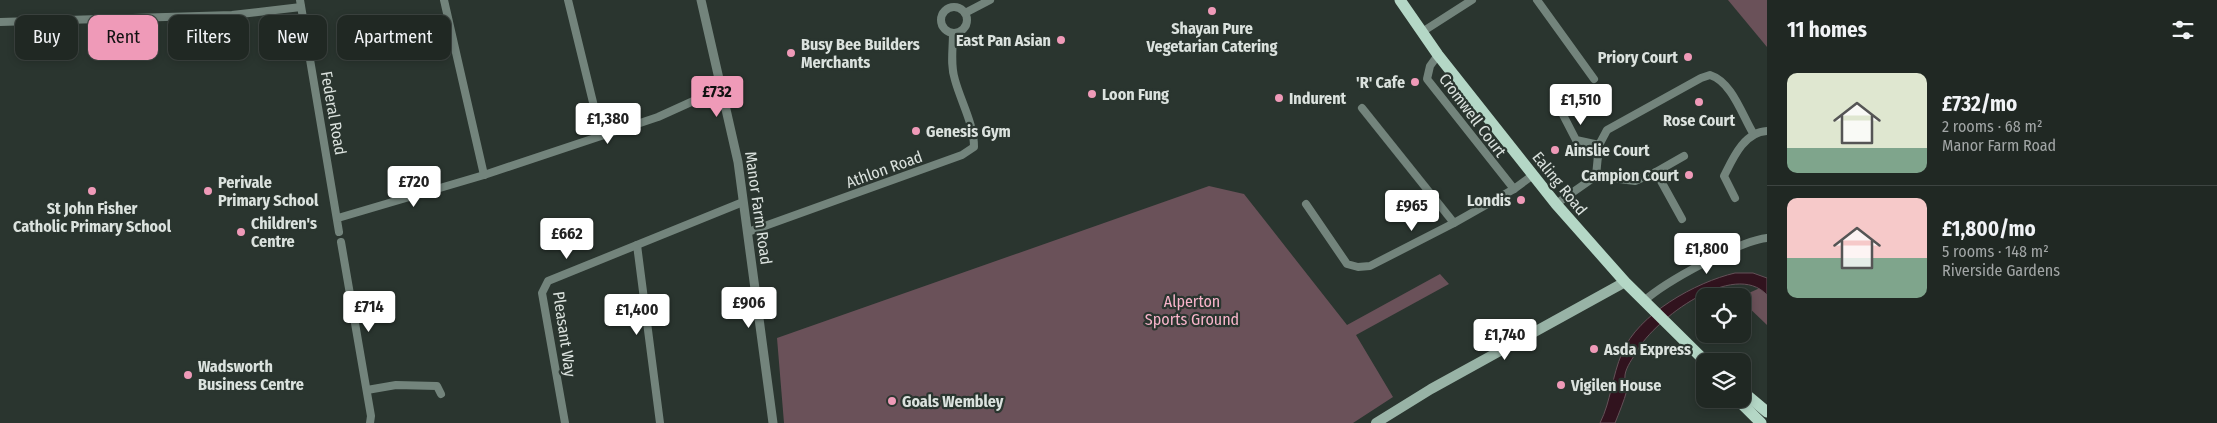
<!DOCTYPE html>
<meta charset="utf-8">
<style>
:root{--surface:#202823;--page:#2d3430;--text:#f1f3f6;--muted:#a2a6a6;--line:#3d4441;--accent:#ef9ab8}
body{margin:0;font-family:"Fira Sans Condensed",sans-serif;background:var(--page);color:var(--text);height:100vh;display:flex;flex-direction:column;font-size:19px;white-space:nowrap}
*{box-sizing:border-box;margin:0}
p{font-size:16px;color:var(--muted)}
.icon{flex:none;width:28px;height:28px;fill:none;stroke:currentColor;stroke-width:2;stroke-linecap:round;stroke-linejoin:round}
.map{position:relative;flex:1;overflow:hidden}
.sheet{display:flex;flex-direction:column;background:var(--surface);width:450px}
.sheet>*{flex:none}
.hud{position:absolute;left:15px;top:15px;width:475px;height:45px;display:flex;gap:10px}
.controls{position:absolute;left:1696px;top:288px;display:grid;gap:10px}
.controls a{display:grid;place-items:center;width:55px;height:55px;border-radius:10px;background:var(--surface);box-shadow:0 2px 8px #0003,0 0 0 1px var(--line);font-size:25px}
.price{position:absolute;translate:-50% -42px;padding:0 11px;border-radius:5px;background:#fff;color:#222;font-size:16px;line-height:32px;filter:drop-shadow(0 1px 2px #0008)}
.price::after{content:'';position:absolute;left:50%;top:30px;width:15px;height:11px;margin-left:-8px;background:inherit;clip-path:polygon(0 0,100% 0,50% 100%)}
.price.active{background:var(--accent);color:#111}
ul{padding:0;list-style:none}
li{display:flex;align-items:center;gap:15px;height:125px;padding:0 20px}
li+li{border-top:1px solid var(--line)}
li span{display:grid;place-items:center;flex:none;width:140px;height:100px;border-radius:10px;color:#555}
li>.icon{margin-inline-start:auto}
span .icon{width:60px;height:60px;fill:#fffc;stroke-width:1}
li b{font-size:21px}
h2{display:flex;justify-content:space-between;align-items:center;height:60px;padding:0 20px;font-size:21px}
.chip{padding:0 18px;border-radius:10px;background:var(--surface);box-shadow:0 2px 8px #0003,0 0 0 1px var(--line);font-size:18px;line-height:45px}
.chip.active{background:var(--accent);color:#111}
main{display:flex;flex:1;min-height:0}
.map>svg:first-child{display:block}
</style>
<main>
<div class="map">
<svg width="1767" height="423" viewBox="0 0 1767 423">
<rect width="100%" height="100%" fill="#2a352f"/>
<g fill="#6a5159">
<path d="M1728,0H1767V47Z"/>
<path d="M1209,186L1244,194L1347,325L1440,274L1449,284L1356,335L1393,397L1353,423H784L777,338Z"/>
<path d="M1760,288L1767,295V325L1743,302L1742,296Z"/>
</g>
<path fill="#31131e" stroke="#645158" d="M1735,273H1753L1767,278V295C1734,259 1654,320 1637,351C1633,358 1626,367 1625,375C1624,380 1627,385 1627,390C1624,401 1619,413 1615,423H1600C1611,401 1612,376 1622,353C1638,314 1696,282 1735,273Z"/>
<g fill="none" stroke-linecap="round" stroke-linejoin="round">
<g stroke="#73847c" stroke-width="8">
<path d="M300,0L339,232"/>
<path d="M444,0L484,175"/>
<path d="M568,0L601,135"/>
<path d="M1537,0L1594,79"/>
<circle cx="954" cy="20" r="13"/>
<path d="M965,13L990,0"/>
<path d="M0,22L232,15L301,7"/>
<path d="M1422,32L1472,0"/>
<path d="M1438,55L1430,66L1427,79L1514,189"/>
<path d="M1362,108L1454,223"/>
<path d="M1561,111L1576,140L1599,145"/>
<path d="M1656,172L1682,219"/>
<path d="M1596,176L1635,181L1656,172L1684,156"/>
<path d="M1735,198L1724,176C1733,158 1744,132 1767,131"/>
<path d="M1306,204L1347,264L1358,267L1370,266L1454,223L1514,189L1533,175"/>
<path d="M1556,204L1596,176L1599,145L1607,130L1701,78L1710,75C1732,82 1742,115 1753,133"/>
<path d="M338,218L484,175L658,117L722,88"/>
<path d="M748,232L962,155L974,147C974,124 961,102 955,80C950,65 953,49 953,33"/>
<path d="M341,242L371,416L370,423"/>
<path d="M637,245L660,423"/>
<path d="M1644,301C1665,282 1739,241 1767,238"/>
<path d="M367,390L396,385L437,386L441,394"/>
<path d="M565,423L542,293L548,281L743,202"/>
</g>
<path stroke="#73847c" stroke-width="9" d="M701,0L738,162L773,423"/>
<path stroke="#98b3a6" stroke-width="10" d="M1376,423L1431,389L1625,282"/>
<g stroke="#b4d7c6" stroke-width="11">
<path d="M1400,0L1438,55L1556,204L1625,282L1705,361"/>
<path d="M1742,391L1767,412"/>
<path d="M1737,399L1761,423"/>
</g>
</g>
<g fill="#ef9ab8" stroke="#2a352f" stroke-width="2">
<circle cx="1212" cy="11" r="5"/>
<circle cx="1061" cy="40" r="5"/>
<circle cx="791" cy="53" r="5"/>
<circle cx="1688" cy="57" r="5"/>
<circle cx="1415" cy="82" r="5"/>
<circle cx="1092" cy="94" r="5"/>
<circle cx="1279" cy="98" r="5"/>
<circle cx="1699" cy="102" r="5"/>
<circle cx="916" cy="131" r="5"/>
<circle cx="1555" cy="150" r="5"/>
<circle cx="1689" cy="175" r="5"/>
<circle cx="92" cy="191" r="5"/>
<circle cx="208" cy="191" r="5"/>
<circle cx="1521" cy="200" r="5"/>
<circle cx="241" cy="232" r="5"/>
<circle cx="1594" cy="349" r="5"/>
<circle cx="188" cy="375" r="5"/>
<circle cx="1561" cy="385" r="5"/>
<circle cx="892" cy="401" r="5"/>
</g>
<g text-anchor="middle" stroke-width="4.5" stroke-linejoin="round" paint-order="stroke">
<g font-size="16" font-weight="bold" fill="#dbe2de" stroke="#2a352f" text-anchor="start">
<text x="1212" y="34" text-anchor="middle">Shayan Pure<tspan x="1212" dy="18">Vegetarian Catering</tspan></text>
<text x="1051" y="46" text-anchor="end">East Pan Asian</text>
<text x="801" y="50">Busy Bee Builders<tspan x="801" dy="18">Merchants</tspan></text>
<text x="1678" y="63" text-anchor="end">Priory Court</text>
<text x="1405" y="88" text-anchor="end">'R' Cafe</text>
<text x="1102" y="100">Loon Fung</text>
<text x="1289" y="104">Indurent</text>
<text x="1699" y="126" text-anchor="middle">Rose Court</text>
<text x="926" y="137">Genesis Gym</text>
<text x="1565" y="156">Ainslie Court</text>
<text x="1679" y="181" text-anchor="end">Campion Court</text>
<text x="218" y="188">Perivale<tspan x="218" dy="18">Primary School</tspan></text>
<text x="1511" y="206" text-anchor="end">Londis</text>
<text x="92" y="214" text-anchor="middle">St John Fisher<tspan x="92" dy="18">Catholic Primary School</tspan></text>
<text x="251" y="229">Children's<tspan x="251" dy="18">Centre</tspan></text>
<text x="1604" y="355">Asda Express</text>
<text x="198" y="372">Wadsworth<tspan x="198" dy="18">Business Centre</tspan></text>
<text x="1571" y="391">Vigilen House</text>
<text x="902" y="407">Goals Wembley</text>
</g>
<g font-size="16" fill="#dbe2de" stroke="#2a352f">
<text transform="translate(334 113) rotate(80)" y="6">Federal Road</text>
<text transform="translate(1473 115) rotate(53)" y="6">Cromwell Court</text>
<text transform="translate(884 169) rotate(-20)" y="6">Athlon Road</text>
<text transform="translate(1560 183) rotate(51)" y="6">Ealing Road</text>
<text transform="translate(759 208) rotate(82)" y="6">Manor Farm Road</text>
<text transform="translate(565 334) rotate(82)" y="6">Pleasant Way</text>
</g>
<g font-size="16" fill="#f7b4ca" stroke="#2a352f">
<text x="1192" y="307">Alperton<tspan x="1192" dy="18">Sports Ground</tspan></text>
</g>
</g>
</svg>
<div class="controls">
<a><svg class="icon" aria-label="locate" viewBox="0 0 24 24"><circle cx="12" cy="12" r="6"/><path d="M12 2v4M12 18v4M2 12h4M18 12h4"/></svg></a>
<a><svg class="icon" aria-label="layers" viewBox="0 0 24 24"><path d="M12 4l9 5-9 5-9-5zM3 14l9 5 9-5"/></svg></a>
</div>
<b class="price active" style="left:717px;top:118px">£732</b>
<b class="price" style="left:1581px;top:126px">£1,510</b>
<b class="price" style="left:608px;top:145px">£1,380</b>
<b class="price" style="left:414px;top:208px">£720</b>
<b class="price" style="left:1412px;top:232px">£965</b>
<b class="price" style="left:567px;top:260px">£662</b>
<b class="price" style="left:1707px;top:275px">£1,800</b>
<b class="price" style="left:749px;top:329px">£906</b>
<b class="price" style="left:369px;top:333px">£714</b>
<b class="price" style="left:637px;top:336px">£1,400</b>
<b class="price" style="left:1505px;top:361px">£1,740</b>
<div class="hud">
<a class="chip">Buy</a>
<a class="chip active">Rent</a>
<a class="chip">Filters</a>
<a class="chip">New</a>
<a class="chip">Apartment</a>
</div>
</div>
<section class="sheet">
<h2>11 homes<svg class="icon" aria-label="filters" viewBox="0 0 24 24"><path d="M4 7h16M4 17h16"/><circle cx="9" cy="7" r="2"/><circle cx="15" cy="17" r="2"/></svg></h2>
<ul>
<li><span style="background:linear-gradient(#dfe7d0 75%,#7fa58c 0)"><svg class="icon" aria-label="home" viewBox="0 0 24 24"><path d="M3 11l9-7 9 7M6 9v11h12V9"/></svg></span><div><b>£732/mo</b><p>2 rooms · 68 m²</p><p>Manor Farm Road</p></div></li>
<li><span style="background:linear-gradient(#f6c9c9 60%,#7fa58c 0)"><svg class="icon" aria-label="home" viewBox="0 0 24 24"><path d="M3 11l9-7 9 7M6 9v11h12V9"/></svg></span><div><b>£1,800/mo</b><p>5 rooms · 148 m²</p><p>Riverside Gardens</p></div></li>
</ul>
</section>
</main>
